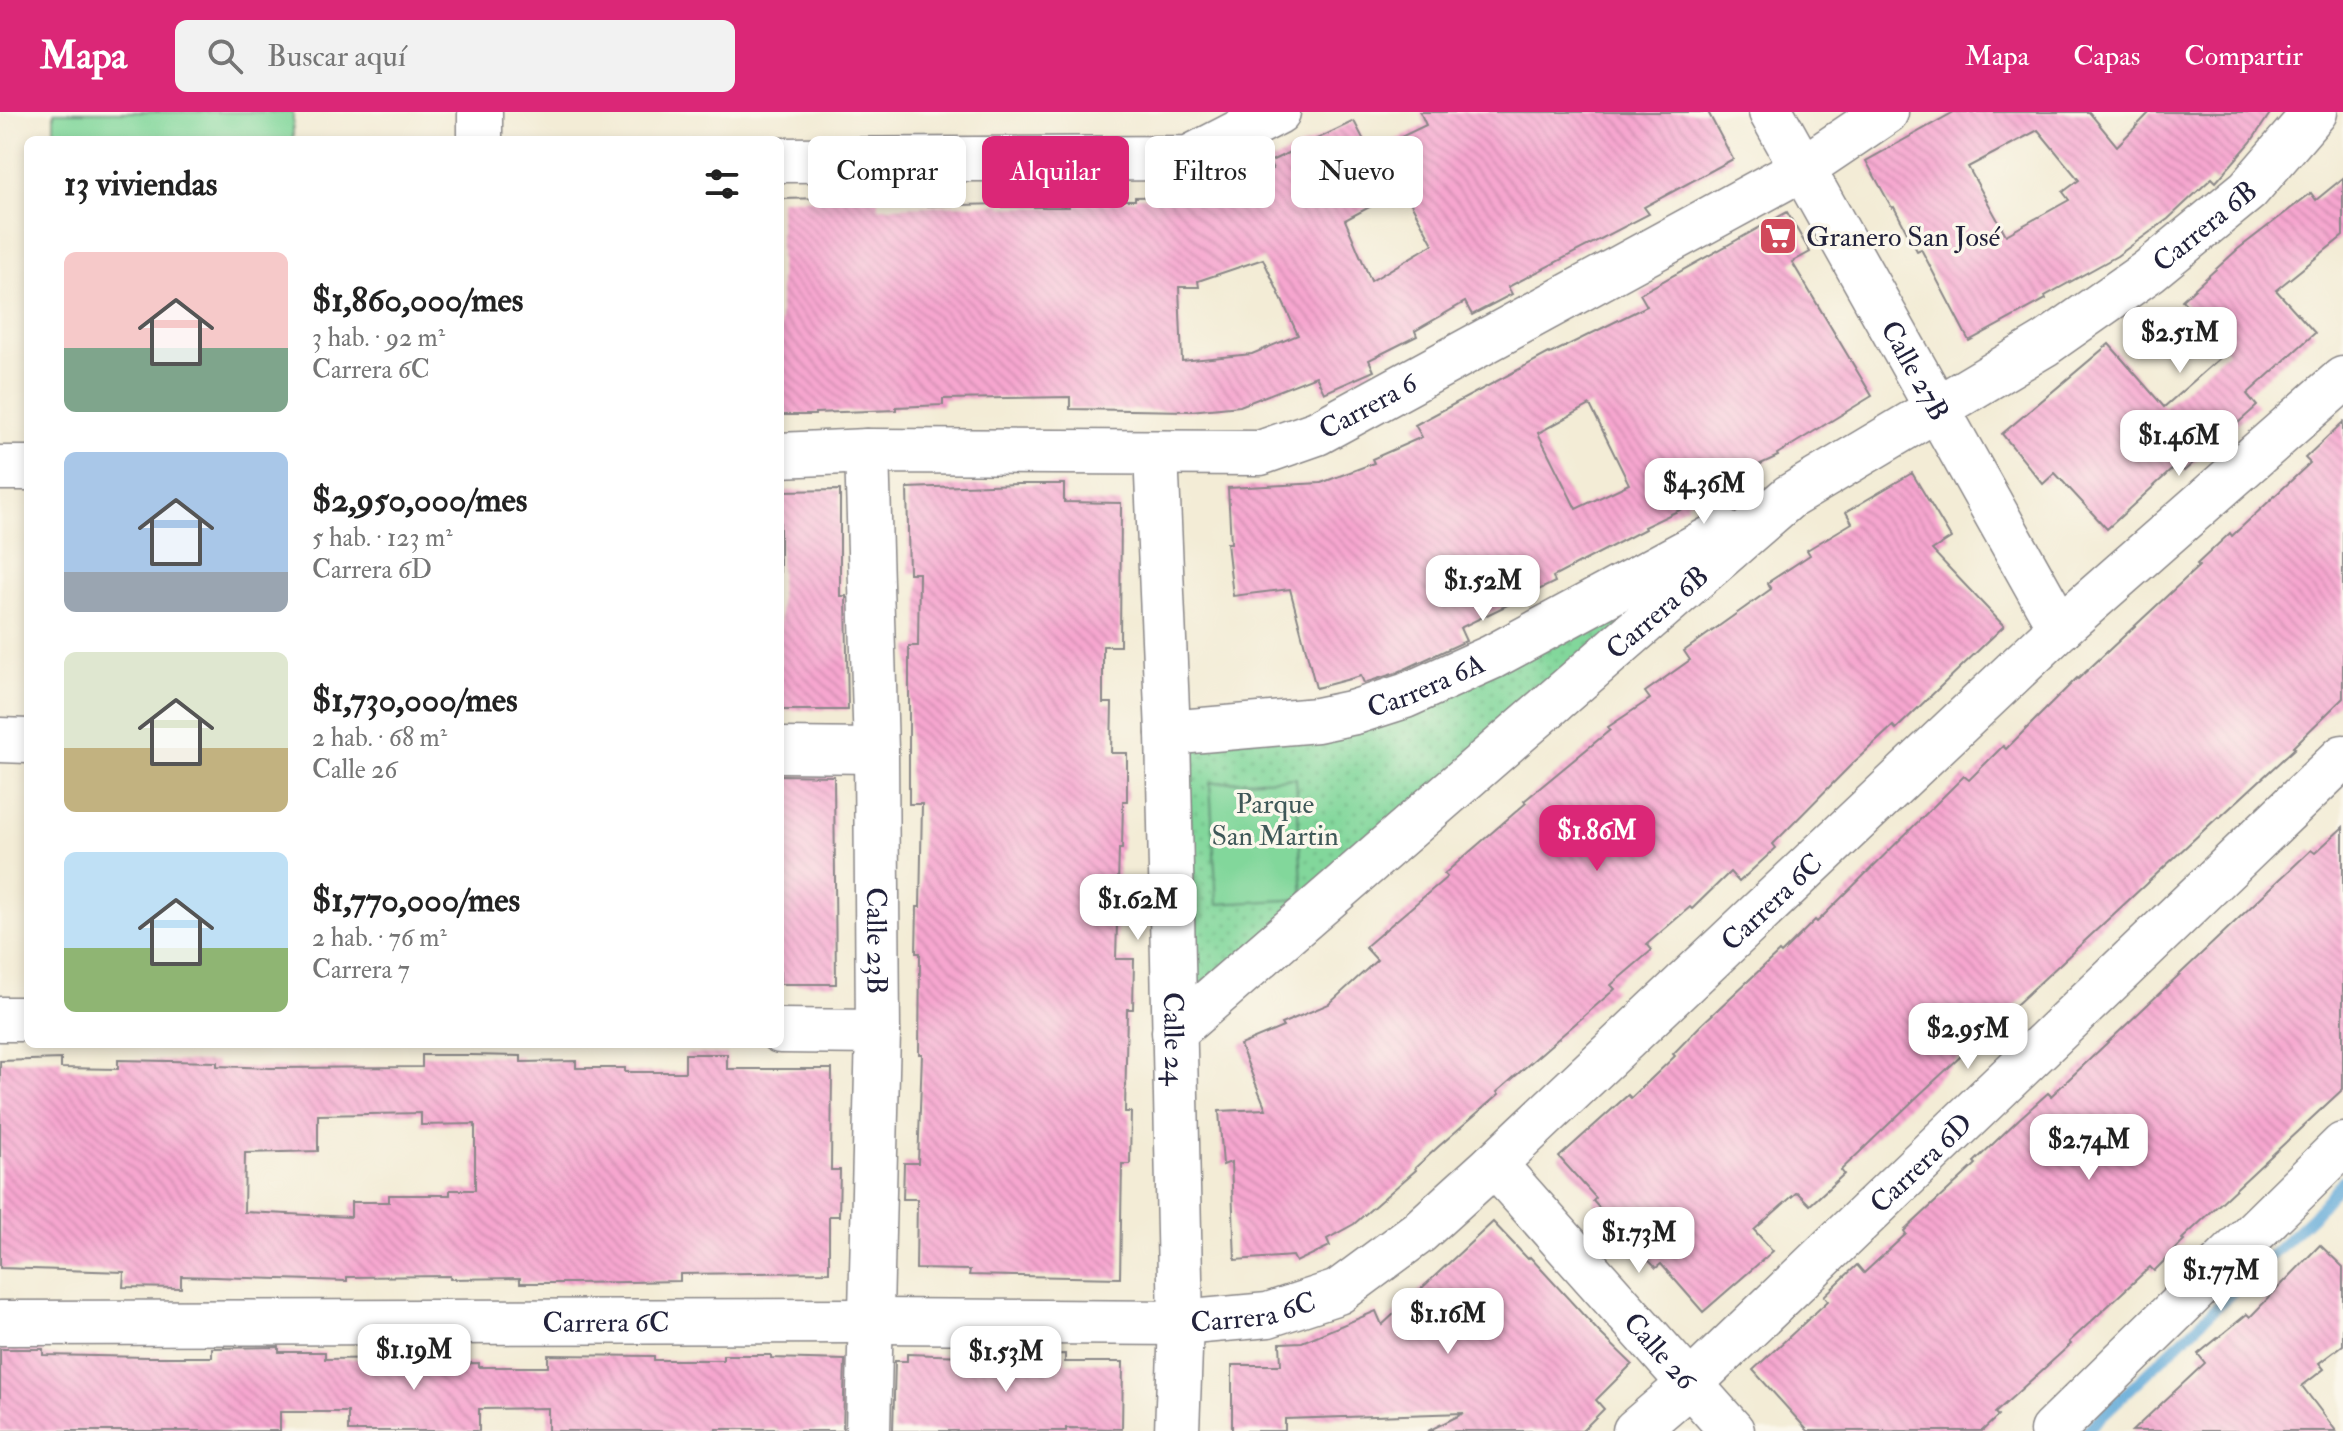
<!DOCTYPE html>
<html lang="es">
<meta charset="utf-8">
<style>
:root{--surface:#fff;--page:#f2f2f2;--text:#222;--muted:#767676;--accent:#db2777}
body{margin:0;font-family:"IM FELL Double Pica",serif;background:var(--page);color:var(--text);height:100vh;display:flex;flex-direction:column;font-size:30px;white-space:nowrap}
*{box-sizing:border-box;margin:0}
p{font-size:26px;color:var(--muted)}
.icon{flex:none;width:44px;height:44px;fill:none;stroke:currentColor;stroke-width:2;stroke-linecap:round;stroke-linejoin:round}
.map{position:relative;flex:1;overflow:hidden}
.details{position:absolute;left:24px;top:24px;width:760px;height:912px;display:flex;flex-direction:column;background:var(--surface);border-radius:12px;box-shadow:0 4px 12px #0003}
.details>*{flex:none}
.banner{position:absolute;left:808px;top:24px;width:760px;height:72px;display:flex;gap:16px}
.price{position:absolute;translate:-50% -68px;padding:0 18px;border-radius:16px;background:#fff;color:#222;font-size:26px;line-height:52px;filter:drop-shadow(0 2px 4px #0008)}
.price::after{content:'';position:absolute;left:50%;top:48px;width:24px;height:18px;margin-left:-12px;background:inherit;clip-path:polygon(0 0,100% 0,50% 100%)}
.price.current{background:var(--accent);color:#fff}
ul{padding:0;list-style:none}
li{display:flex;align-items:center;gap:24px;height:200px;padding:0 40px}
li span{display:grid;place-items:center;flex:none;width:224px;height:160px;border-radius:12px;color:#555}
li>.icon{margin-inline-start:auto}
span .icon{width:96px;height:96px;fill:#fffc;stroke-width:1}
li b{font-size:34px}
h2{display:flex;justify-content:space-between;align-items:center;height:96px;padding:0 40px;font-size:34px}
.tag{padding:0 28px;border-radius:12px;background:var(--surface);box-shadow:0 4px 12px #0003;font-size:28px;line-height:72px}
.tag.current{background:var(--accent);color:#fff}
header{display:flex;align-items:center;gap:48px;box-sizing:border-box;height:112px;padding:0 40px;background:var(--accent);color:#fff}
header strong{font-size:38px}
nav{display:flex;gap:44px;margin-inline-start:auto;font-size:28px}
.search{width:560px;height:72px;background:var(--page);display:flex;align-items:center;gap:20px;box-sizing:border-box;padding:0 28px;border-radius:12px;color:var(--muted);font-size:30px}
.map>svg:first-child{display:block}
</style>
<header>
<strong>Mapa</strong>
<div class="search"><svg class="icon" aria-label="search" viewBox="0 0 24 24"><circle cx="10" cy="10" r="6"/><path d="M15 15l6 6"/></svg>Buscar aquí</div>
<nav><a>Mapa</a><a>Capas</a><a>Compartir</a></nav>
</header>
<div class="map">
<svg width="2343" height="1319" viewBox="0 0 2343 1319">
<defs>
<pattern id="grass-dots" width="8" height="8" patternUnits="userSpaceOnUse" patternTransform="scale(2)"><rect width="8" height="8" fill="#82d79b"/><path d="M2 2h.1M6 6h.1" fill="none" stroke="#70b886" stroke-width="1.8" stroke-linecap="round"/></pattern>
<pattern id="building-back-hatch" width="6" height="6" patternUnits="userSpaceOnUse" patternTransform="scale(2)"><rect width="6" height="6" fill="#f6a6cf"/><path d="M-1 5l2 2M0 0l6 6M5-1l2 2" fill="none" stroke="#d38fb3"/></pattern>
</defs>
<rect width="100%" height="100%" fill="#fbf7ec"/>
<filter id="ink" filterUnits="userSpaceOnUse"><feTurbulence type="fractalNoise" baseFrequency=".0125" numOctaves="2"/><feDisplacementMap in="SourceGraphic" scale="16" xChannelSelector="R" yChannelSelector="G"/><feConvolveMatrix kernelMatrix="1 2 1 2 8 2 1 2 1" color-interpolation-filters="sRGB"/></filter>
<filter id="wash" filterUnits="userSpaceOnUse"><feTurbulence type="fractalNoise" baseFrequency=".006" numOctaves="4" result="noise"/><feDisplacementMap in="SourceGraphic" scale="32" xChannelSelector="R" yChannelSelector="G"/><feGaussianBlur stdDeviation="1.8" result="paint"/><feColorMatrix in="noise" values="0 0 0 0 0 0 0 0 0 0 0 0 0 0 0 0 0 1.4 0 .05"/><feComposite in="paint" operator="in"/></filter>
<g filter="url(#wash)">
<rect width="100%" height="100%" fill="#f3ecd6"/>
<path fill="url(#grass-dots)" stroke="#527c6b" stroke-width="2" d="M1647,475L1657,485L1195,887L1197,856L1187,636L1343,612Z"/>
<g fill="#82d79b" stroke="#527c6b" stroke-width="2">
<rect x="54" y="0" width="239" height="28"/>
<path d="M1296,666L1303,787L1217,792L1210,671Z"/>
</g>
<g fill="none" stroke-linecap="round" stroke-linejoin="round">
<path stroke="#61a9d8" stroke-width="11" d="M2086,1319L2313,1104L2343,1068"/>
</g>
<g id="blocks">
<g fill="url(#building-back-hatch)" fill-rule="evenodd">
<path d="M1420,0H1708L1733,47L1644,95L1649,102L1508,175L1512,182L1472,203L1465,190L1415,219L1417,224L1369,248L1374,259L1324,281L1316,264L1240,294L1190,299L1070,297V285L1007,286L943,287V293L896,295V298L815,301V303H780V87L878,85V95L1001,92V95H1069V88H1135V85L1188,84L1273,57L1269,50L1354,9L1370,40L1426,13ZM1403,77L1433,132L1371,169L1345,108ZM1263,147L1298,223L1252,242L1182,249L1179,175H1199L1198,169Z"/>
<path d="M1954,0H2089L2117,34L2150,0H2271L2251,30L2216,70L2212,66L2168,107L2117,144L2045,184L2046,187L1969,229L1921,137L1917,139L1894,95L1892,96L1866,49ZM2038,18L2079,68L2063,80L2069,88L2006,123L1968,55Z"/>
<path d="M2343,66V124L2276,178L2315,221L2247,282L2257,294L2184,359L2178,352L2107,417L2055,361L2043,372L2002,322L2109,232L2164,295L2228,239L2182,188L2238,137L2311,81L2316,88Z"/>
<path d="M1787,100L1810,140L1792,150L1872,284L1777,342L1778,344L1728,367L1729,370L1686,391L1688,394L1644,415L1645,417L1553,465L1555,470L1460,516L1466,529L1396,561L1364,571L1361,564L1316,576L1290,477L1233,484L1227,431H1231L1228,376L1321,371L1374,351L1372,347L1422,325L1415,313L1549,241L1550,242L1647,194L1640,182ZM1590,293L1629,372L1576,397L1538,321Z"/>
<path d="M2343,310V586L2293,635L2295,636L2219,706L2218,705L1917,985L1841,1058L1844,1062L1810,1093L1797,1080L1754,1118L1773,1139L1703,1200L1661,1152L1656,1156L1618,1117L1593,1089L1596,1086L1559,1045L1628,983L1631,986L1675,944L1673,942L1701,913L1779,840L1781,842L1815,808L1817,810L1964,664L1969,668L2003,634L2006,637L2077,566L2078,567L2199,454L2197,452L2230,421L2232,424L2310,351L2305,346Z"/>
<path d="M1912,361L1951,426L1932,438L2004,514L1896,617L1893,614L1851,653L1773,732L1776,736L1739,770L1730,760L1692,797L1690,795L1647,832L1652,838L1611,873L1615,877L1497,980L1499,982L1438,1035L1415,1056L1416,1058L1354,1112L1327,1127L1330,1134L1296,1150L1293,1144L1235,1148L1231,1050L1223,1053L1219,999L1266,997L1240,933L1283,915L1281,912L1329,892L1377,848L1365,835L1447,765L1444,762L1526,691L1524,689L1610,618L1608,615L1650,587L1645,580L1690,548L1684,539L1771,477L1767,471L1810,443L1807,438L1852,411L1846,400Z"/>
<path d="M1018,372H1064V390L1121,391L1120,534H1103V591H1112L1111,641H1127V689H1123L1122,737H1119L1116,847H1134L1133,897H1127L1125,1000H1131L1130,1052H1122L1120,1166L969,1163L970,1158L916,1157L917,1087H903L904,1051H918L922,942H919L920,841H916L917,795H920L922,692H909V534H918L919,461H909L907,376Z"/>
<path d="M840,378V484H846L848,598H780V379Z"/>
<path d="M780,663L834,664L836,872H780Z"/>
<path d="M2343,715V977L2182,1127L2184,1129L2154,1159L2150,1155L2069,1230L2071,1232L1995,1301L1998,1304L1982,1319H1808L1753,1258L1828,1189L1824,1184L1857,1153L1864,1161L1906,1122L1904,1119L1976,1052L1974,1050L2019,1007L2048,981L2051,984L2311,738L2315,741Z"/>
<path d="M685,942H727V957H832L831,1058H840L839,1104H829V1160L680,1162V1169L573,1171H520V1166L450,1167V1164L347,1165V1169L181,1164V1176L123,1175L124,1160L0,1156V949L61,947V956L118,957V948L217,950V954L270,956L422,955V943H470L521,944V950L576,949V956H625V960H685ZM421,1001V1013L475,1012V1078H450V1083H389V1090H351V1105L244,1100L245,1041L318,1039V1003Z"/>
<path d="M1493,1110L1528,1147L1530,1145L1599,1220L1632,1252L1596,1288L1604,1297L1582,1319H1428L1464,1301L1285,1307V1319H1232V1253H1281L1280,1231L1302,1230L1376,1199L1382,1213Z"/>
<path d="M2320,1133L2343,1155V1233L2319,1251L2324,1257L2302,1274L2336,1319H2132L2205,1251L2198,1242L2247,1202L2250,1205Z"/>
<path d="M279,1235V1240H325V1247L407,1246V1252L479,1251V1255H548V1243L654,1244V1248H723V1243H771V1246L845,1248L843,1319H777V1317H716V1319H548V1296L479,1297V1319H348V1300H280V1319H0V1237H43V1243L149,1245H212V1236Z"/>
<path d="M907,1242L965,1244L1065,1242V1250H1123L1122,1317L1066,1316V1319H893L895,1249H907Z"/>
</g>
</g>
</g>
<g filter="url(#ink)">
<use href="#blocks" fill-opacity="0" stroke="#8a8788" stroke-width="2"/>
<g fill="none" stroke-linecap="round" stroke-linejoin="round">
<defs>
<g id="minor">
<path id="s1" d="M1771,0L2060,516"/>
<path d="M480,28V0"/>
<path d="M780,48L1189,46L1278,0"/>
<path id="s2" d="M867,339L876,639L878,920L868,1319"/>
<path id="s3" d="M1156,341L1168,621L1181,1211L1177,1319"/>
<path id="s4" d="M780,343L867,339L1260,341L1317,321L1803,56L1886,0"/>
<path d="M0,356H28"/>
<path id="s5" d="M1168,621L1317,608L1355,600L1405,584L1492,545L1723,420"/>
<path d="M0,628L28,629"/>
<path d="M780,638L876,639"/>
<path d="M0,907H28"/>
<path d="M780,919L878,920"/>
<path id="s6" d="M1174,920L1789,385L2045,232L2149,159L2248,78L2315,0"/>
<path id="s7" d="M1494,1052L1732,1319"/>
<path id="s8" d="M0,1211L872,1209L1181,1211L1268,1203L1338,1180L1419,1120L1494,1052L2060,516L2343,267"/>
<path id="s9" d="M1635,1319L1691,1271L2343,645"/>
<path d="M2052,1319L2343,1033"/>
</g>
</defs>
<use href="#minor" stroke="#8a8788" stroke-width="47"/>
<use href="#minor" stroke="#fff" stroke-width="44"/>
</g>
</g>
<defs>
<symbol id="supermarket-square" viewBox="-11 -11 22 22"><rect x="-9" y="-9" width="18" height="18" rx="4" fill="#d1495b" stroke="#fbf7ec"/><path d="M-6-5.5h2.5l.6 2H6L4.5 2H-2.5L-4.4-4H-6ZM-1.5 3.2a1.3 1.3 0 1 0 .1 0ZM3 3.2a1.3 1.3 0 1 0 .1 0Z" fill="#fff"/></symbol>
</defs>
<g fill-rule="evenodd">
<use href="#supermarket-square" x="1756" y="102" width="44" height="44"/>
</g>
<g text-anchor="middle" stroke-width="7" stroke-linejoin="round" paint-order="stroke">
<g font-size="28" fill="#22223b" stroke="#fbf7ec">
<text dy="10" stroke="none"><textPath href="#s6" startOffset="1312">Carrera 6B</textPath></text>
<text dy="10" stroke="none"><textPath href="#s1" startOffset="296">Calle 27B</textPath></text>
<text dy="10" stroke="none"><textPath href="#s4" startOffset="598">Carrera 6</textPath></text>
<text dy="10" stroke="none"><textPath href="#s6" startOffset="640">Carrera 6B</textPath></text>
<text dy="10" stroke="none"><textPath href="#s5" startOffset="264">Carrera 6A</textPath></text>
<text dy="10" stroke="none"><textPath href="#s8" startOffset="1926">Carrera 6C</textPath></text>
<text dy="10" stroke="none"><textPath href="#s2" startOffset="490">Calle 23B</textPath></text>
<text dy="10" stroke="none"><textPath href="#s3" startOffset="586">Calle 24</textPath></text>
<text dy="10" stroke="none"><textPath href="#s9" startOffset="392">Carrera 6D</textPath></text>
<text dy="10" stroke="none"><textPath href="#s8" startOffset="1254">Carrera 6C</textPath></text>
<text dy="10" stroke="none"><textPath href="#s8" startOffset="606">Carrera 6C</textPath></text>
<text dy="10" stroke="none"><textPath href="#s7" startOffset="250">Calle 26</textPath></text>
</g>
<g font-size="28" fill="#22223b" stroke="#fbf7ec" text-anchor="start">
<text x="1806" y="134">Granero San José</text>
</g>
<g font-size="28" fill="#3f5858" stroke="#fbf7ec">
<text x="1275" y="701">Parque<tspan x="1275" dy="32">San Martin</tspan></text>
</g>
</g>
</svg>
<b class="price" style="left:2180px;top:263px">$2.51M</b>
<b class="price" style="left:2179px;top:366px">$1.46M</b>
<b class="price" style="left:1704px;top:414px">$4.36M</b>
<b class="price" style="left:1483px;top:511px">$1.52M</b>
<b class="price current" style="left:1597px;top:761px">$1.86M</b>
<b class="price" style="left:1138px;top:830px">$1.62M</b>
<b class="price" style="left:1968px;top:959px">$2.95M</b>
<b class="price" style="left:2089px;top:1070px">$2.74M</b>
<b class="price" style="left:1639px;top:1163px">$1.73M</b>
<b class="price" style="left:2221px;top:1201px">$1.77M</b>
<b class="price" style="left:1448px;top:1244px">$1.16M</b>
<b class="price" style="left:414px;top:1280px">$1.19M</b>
<b class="price" style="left:1006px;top:1282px">$1.53M</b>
<div class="banner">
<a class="tag">Comprar</a>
<a class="tag current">Alquilar</a>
<a class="tag">Filtros</a>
<a class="tag">Nuevo</a>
</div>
<section class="details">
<h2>13 viviendas<svg class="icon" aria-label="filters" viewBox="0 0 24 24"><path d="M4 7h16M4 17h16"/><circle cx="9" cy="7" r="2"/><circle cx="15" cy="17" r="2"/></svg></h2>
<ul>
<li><span style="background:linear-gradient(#f6c9c9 60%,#7fa58c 0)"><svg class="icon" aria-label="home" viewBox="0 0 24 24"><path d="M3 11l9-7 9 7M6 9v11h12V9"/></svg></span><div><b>$1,860,000/mes</b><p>3 hab. · 92 m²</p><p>Carrera 6C</p></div></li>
<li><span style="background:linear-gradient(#a9c7e8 75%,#9aa5b1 0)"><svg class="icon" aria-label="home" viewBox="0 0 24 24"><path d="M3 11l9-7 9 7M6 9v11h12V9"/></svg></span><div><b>$2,950,000/mes</b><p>5 hab. · 123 m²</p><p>Carrera 6D</p></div></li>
<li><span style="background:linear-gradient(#dfe7d0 60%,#c2b280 0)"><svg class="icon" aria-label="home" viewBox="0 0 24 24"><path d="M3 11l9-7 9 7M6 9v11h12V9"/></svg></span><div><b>$1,730,000/mes</b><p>2 hab. · 68 m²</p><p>Calle 26</p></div></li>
<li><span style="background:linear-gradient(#bfe0f5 60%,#8fb573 0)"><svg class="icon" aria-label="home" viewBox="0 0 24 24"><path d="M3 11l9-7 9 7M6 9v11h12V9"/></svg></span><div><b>$1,770,000/mes</b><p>2 hab. · 76 m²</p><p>Carrera 7</p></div></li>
</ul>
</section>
</div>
